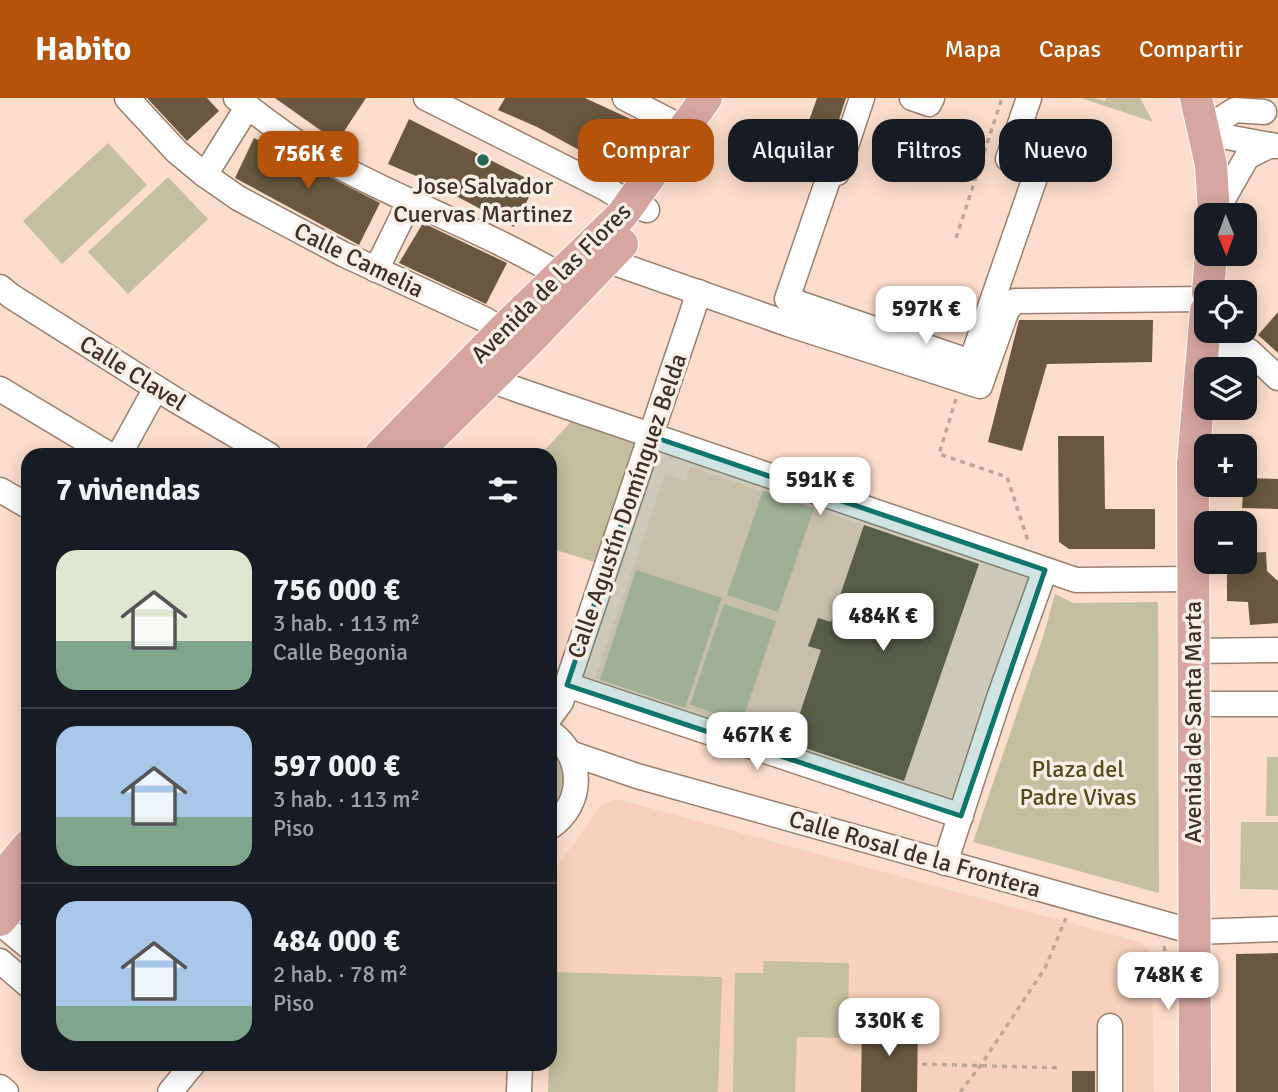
<!DOCTYPE html>
<html lang="es">
<meta charset="utf-8">
<style>
:root{--surface:#171b24;--page:#242831;--text:#f1f3f6;--muted:#9ea1a6;--line:#363941;--accent:#b45309}
body{margin:0;font-family:Signika,sans-serif;background:var(--page);color:var(--text);height:100vh;display:flex;flex-direction:column;font-size:26px;white-space:nowrap}
*{box-sizing:border-box;margin:0}
p{font-size:23px;color:var(--muted)}
.icon{flex:none;width:38px;height:38px;fill:none;stroke:currentColor;stroke-width:2;stroke-linecap:round;stroke-linejoin:round}
.map{position:relative;flex:1;overflow:hidden}
.drawer{position:absolute;left:21px;top:350px;width:536px;height:623px;display:flex;flex-direction:column;background:var(--surface);border-radius:21px;box-shadow:0 4px 18px #0003}
.drawer>*{flex:none}
.guide{position:absolute;left:578px;top:21px;width:595px;height:63px;display:flex;gap:14px}
.needle{width:46px;rotate:179deg}
.controls{position:absolute;left:1194px;top:105px;display:grid;gap:14px}
.controls a{display:grid;place-items:center;width:63px;height:63px;border-radius:14px;background:var(--surface);box-shadow:0 4px 18px #0003;font-size:35px}
.price{position:absolute;translate:-50% -60px;padding:0 16px;border-radius:14px;background:#fff;color:#222;font-size:23px;line-height:46px;filter:drop-shadow(0 2px 4px #0008)}
.price::after{content:'';position:absolute;left:50%;top:42px;width:21px;height:16px;margin-left:-10px;background:inherit;clip-path:polygon(0 0,100% 0,50% 100%)}
.price.on{background:var(--accent);color:#fff}
ul{padding:0;list-style:none}
li{display:flex;align-items:center;gap:21px;height:175px;padding:0 35px}
li+li{border-top:2px solid var(--line)}
li span{display:grid;place-items:center;flex:none;width:196px;height:140px;border-radius:21px;color:#555}
li>.icon{margin-inline-start:auto}
span .icon{width:84px;height:84px;fill:#fffc;stroke-width:1}
li b{font-size:30px}
h2{display:flex;justify-content:space-between;align-items:center;height:84px;padding:0 35px;font-size:30px}
.tag{padding:0 24px;border-radius:21px;background:var(--surface);box-shadow:0 4px 18px #0003;font-size:24px;line-height:63px}
.tag.on{background:var(--accent);color:#fff}
header{display:flex;align-items:center;gap:42px;box-sizing:border-box;height:98px;padding:0 35px;background:var(--accent);color:#fff}
header strong{font-size:33px}
nav{display:flex;gap:38px;margin-inline-start:auto;font-size:24px}
.map>svg:first-child{display:block}
</style>
<header>
<strong>Habito</strong>
<nav><a>Mapa</a><a>Capas</a><a>Compartir</a></nav>
</header>
<div class="map">
<svg width="1278" height="994" viewBox="0 0 1278 994">
<rect width="100%" height="100%" fill="#fdddcb"/>
<g fill="#f7d1bb">
<path d="M691,369L979,466L904,684L595,580L665,376L686,383Z"/>
<path d="M617,701L1143,845L1152,857L1154,994H548L552,874V776L601,707Z"/>
</g>
<g fill="#c3bf9f">
<path d="M1081,0H1094L1105,3L1106,0H1140L1153,24Z"/>
<path d="M108,45L147,87L62,166L23,123Z"/>
<path d="M168,79L208,121L128,196L88,154Z"/>
<path d="M581,313L651,338L607,468L550,450V357H540Z"/>
<path d="M763,393L814,410L778,514L727,497Z"/>
<path d="M636,472L722,500L685,610L600,582Z"/>
<path d="M1055,496L1073,505L1158,504L1159,795L973,744L1043,539Z"/>
<path d="M724,506L776,523L742,624L690,607Z"/>
<path d="M550,642L557,648L568,692L550,720Z"/>
<path d="M1267,659H1278V718H1266Z"/>
<path d="M1241,724H1278V792L1240,791Z"/>
<path d="M764,863L849,865L848,940L797,939L795,994H733L735,875H763Z"/>
<path d="M552,874L722,879L718,994H548Z"/>
</g>
<g fill="#69583f">
<path d="M147,0H207L219,13L187,43Z"/>
<path d="M275,0H366L337,44Z"/>
<path d="M505,0H585L637,24L614,71L537,29L498,12Z"/>
<path d="M817,0H846L827,59L817,68L798,54Z"/>
<path d="M409,21L536,85L514,129L430,84L388,66Z"/>
<path d="M254,40L380,105L359,147L235,80Z"/>
<path d="M423,125L507,165L486,206L399,165Z"/>
<path d="M1278,214V255L1258,237Z"/>
<path d="M1019,222H1153L1152,264L1047,266L1022,353L988,344Z"/>
<path d="M1058,338H1104L1105,411H1155V451H1069L1059,444Z"/>
<path d="M1244,380L1278,381V411L1242,410Z"/>
<path d="M864,427L979,466L904,683L790,645L821,552L808,548L818,520L831,524Z"/>
<path d="M1266,454L1267,473L1278,483V525L1250,527L1248,504L1227,503V464H1244V455Z"/>
<path d="M1278,855V994H1236V856Z"/>
<path d="M862,925L918,926L917,994H861Z"/>
<rect x="1072" y="973" width="23" height="21"/>
</g>
<g fill="none" stroke-linecap="round" stroke-linejoin="round">
<defs>
<g id="minor">
<path d="M127,0L177,54L205,77L238,100L343,156L486,222L502,233"/>
<path d="M236,0C257,15 279,33 301,47C384,97 476,128 560,177"/>
<path d="M426,0L605,90L631,106L647,112"/>
<path d="M625,0L685,31"/>
<path d="M862,0L837,75L831,73L787,201L971,264L1038,71L1008,61L1029,0"/>
<path d="M912,0L929,6L932,0"/>
<path d="M1205,31L1227,39L1275,48"/>
<path d="M1205,31L1235,12L1264,14"/>
<path d="M205,77L248,8"/>
<path d="M1214,117L1247,59L1271,47"/>
<path d="M606,162L788,226L980,288L1007,212L1015,203L1206,201"/>
<path d="M376,172L410,103"/>
<path d="M0,189L11,198L177,303L269,357"/>
<path d="M1218,250L1249,253L1278,280"/>
<path d="M477,274L490,282L524,294L1076,482L1193,481"/>
<path d="M0,291L110,357"/>
<path d="M119,357L156,290"/>
<path d="M0,392L28,408"/>
<path d="M1193,553L1278,552"/>
<path d="M567,587L961,718"/>
<path d="M1193,606H1278"/>
<path d="M550,619L561,604L699,194"/>
<path d="M550,634C584,657 585,706 550,729"/>
<path d="M570,655L637,678L1194,834L1278,831"/>
<path d="M945,765L1000,597L1045,472"/>
<path d="M0,825L28,848"/>
<path d="M0,863L28,887"/>
<path d="M0,989L6,994"/>
<path d="M170,994L193,966"/>
<path d="M519,994L520,966"/>
<path d="M1110,994V928"/>
</g>
<g id="major">
<path d="M1196,0L1211,67L1214,117"/>
<path d="M1208,194L1211,156"/>
<path d="M380,357L508,227L622,117L706,0"/>
<path d="M414,357L528,244L622,146"/>
<path d="M0,782L28,748"/>
<path d="M0,822L28,789"/>
<path d="M1195,994L1193,365L1206,213"/>
</g>
</defs>
<use href="#minor" stroke="#9b7f6e" stroke-width="27"/>
<use href="#major" stroke="#fff" stroke-width="34"/>
<g stroke="#bea596" stroke-width="3.5" stroke-dasharray="5 5" stroke-linecap="butt">
<path d="M956,140L1002,0"/>
<path d="M956,301L939,356L1007,379L1028,443"/>
<path d="M1164,848L1168,869H1172"/>
<path d="M922,966L1062,970"/>
<path d="M960,994L981,967L1045,870L1066,820"/>
</g>
<use href="#minor" stroke="#fff" stroke-width="24"/>
<use href="#major" stroke="#d8a6a1" stroke-width="32"/>
</g>
<path fill="#0f766e" fill-opacity="0.2" stroke="#0f766e" stroke-width="5" stroke-linejoin="round" d="M651,338L1045,472L961,718L567,587Z"/>
<circle fill="#24685a" stroke="#fcefe7" stroke-width="2.5" cx="483" cy="62" r="7"/>
<g text-anchor="middle" stroke-width="7" stroke-linejoin="round" paint-order="stroke">
<g font-size="24" fill="#3c3029" stroke="#fcefe7">
<text x="483" y="96">Jose Salvador<tspan x="483" dy="28">Cuervas Martinez</tspan></text>
</g>
<g font-size="24" fill="#3c3029" stroke="#fcefe7">
<text transform="translate(359 162) rotate(26)" y="8">Calle Camelia</text>
<text transform="translate(551 185) rotate(-45)" y="8">Avenida de las Flores</text>
<text transform="translate(133 275) rotate(32)" y="8">Calle Clavel</text>
<text transform="translate(627 408) rotate(-71)" y="8">Calle Agustín Domínguez Belda</text>
<text transform="translate(1193 624) rotate(-90)" y="8">Avenida de Santa Marta</text>
<text transform="translate(915 756) rotate(16)" y="8">Calle Rosal de la Frontera</text>
</g>
<g font-size="24" fill="#524c18" stroke="#fcefe7">
<text x="1078" y="679">Plaza del<tspan x="1078" dy="28">Padre Vivas</tspan></text>
</g>
</g>
</svg>
<div class="controls">
<a><svg class="needle" viewBox="-14 -14 28 28"><path d="M0-13l5 13h-10z" fill="#e53935"/><path d="M0 13l5-13h-10z" fill="#9ea1a6"/></svg></a>
<a><svg class="icon" aria-label="locate" viewBox="0 0 24 24"><circle cx="12" cy="12" r="6"/><path d="M12 2v4M12 18v4M2 12h4M18 12h4"/></svg></a>
<a><svg class="icon" aria-label="layers" viewBox="0 0 24 24"><path d="M12 4l9 5-9 5-9-5zM3 14l9 5 9-5"/></svg></a>
<a>+</a>
<a>−</a>
</div>
<b class="price on" style="left:308px;top:93px">756K €</b>
<b class="price" style="left:926px;top:248px">597K €</b>
<b class="price" style="left:820px;top:419px">591K €</b>
<b class="price" style="left:883px;top:555px">484K €</b>
<b class="price" style="left:757px;top:674px">467K €</b>
<b class="price" style="left:1168px;top:914px">748K €</b>
<b class="price" style="left:889px;top:960px">330K €</b>
<div class="guide">
<a class="tag on">Comprar</a>
<a class="tag">Alquilar</a>
<a class="tag">Filtros</a>
<a class="tag">Nuevo</a>
</div>
<section class="drawer">
<h2>7 viviendas<svg class="icon" aria-label="filters" viewBox="0 0 24 24"><path d="M4 7h16M4 17h16"/><circle cx="9" cy="7" r="2"/><circle cx="15" cy="17" r="2"/></svg></h2>
<ul>
<li><span style="background:linear-gradient(#dfe7d0 65%,#7fa58c 0)"><svg class="icon" aria-label="home" viewBox="0 0 24 24"><path d="M3 11l9-7 9 7M6 9v11h12V9"/></svg></span><div><b>756 000 €</b><p>3 hab. · 113 m²</p><p>Calle Begonia</p></div></li>
<li><span style="background:linear-gradient(#a9c7e8 65%,#7fa58c 0)"><svg class="icon" aria-label="home" viewBox="0 0 24 24"><path d="M3 11l9-7 9 7M6 9v11h12V9"/></svg></span><div><b>597 000 €</b><p>3 hab. · 113 m²</p><p>Piso</p></div></li>
<li><span style="background:linear-gradient(#a9c7e8 75%,#7fa58c 0)"><svg class="icon" aria-label="home" viewBox="0 0 24 24"><path d="M3 11l9-7 9 7M6 9v11h12V9"/></svg></span><div><b>484 000 €</b><p>2 hab. · 78 m²</p><p>Piso</p></div></li>
</ul>
</section>
</div>
